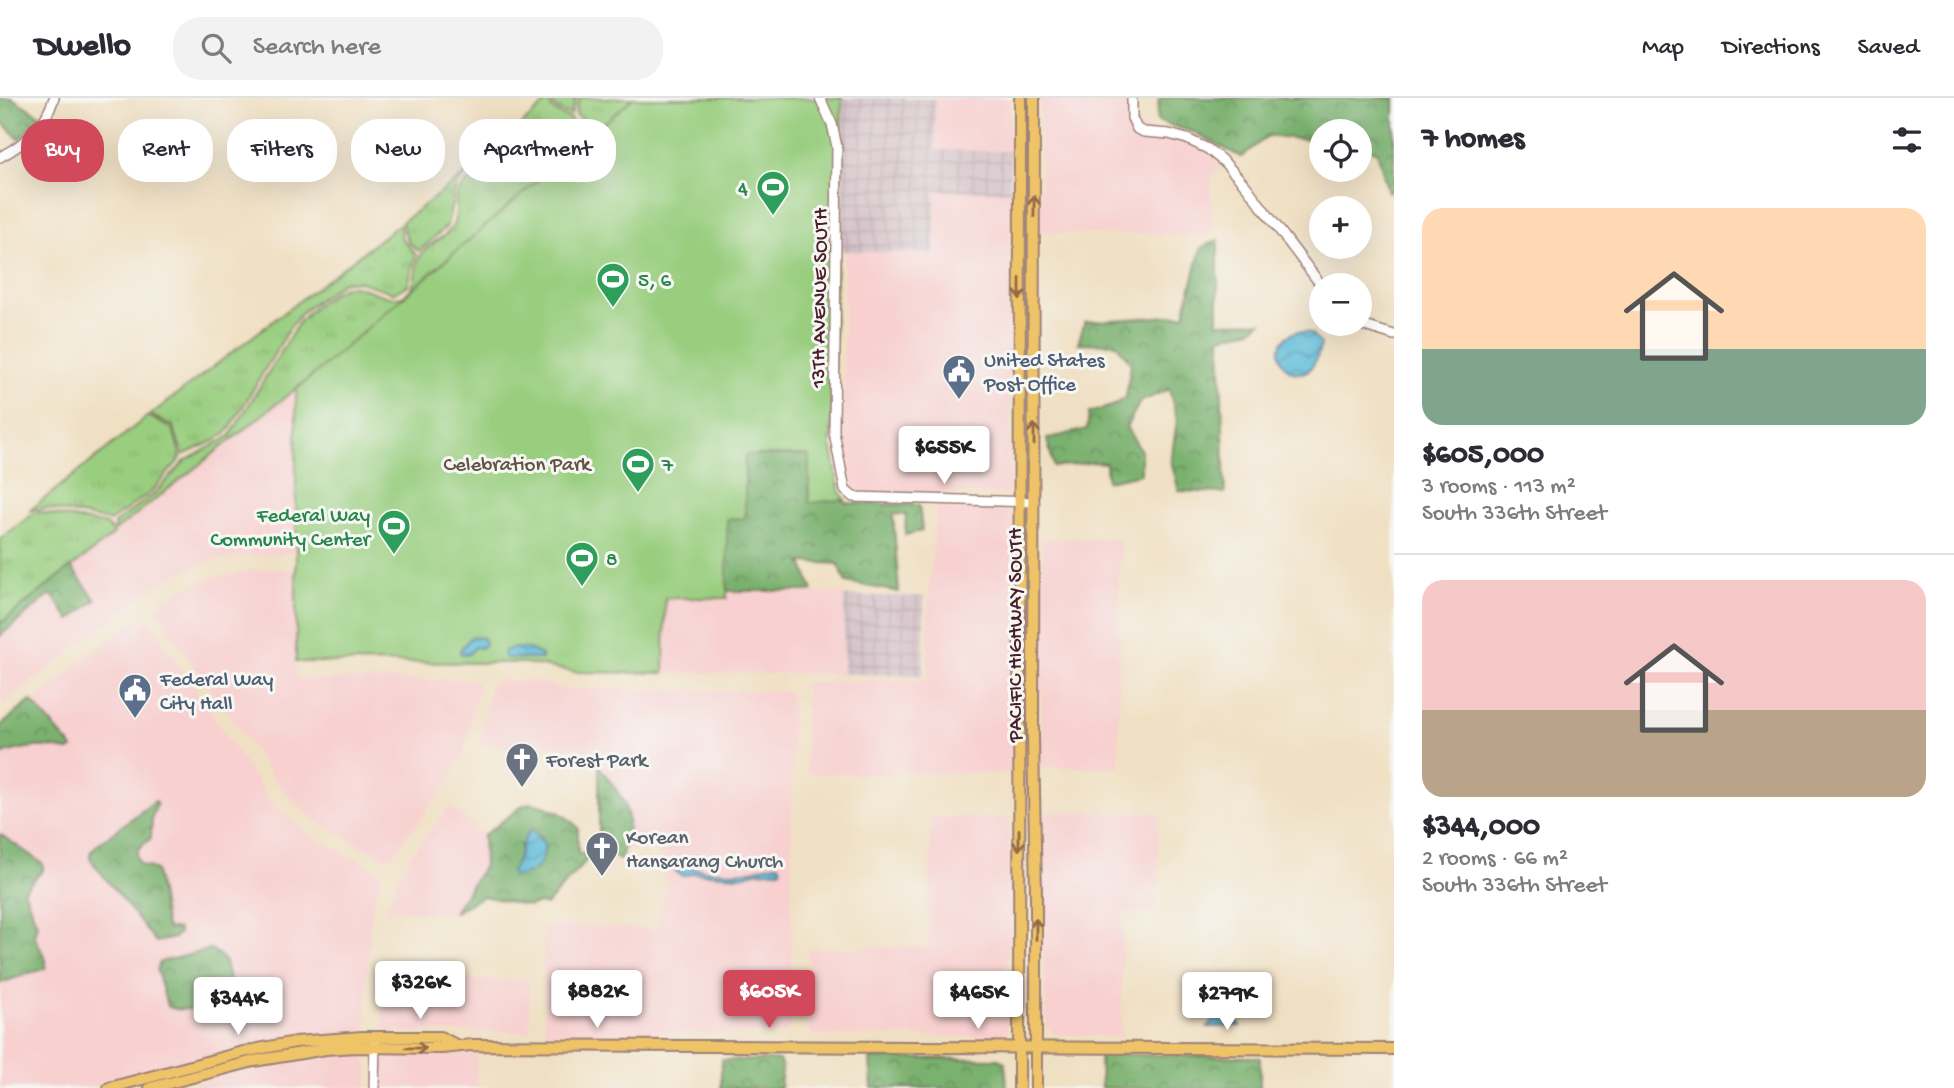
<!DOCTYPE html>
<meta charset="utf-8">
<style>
:root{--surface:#fff;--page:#f2f2f3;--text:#2b2b33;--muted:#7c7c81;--line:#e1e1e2;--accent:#d1495b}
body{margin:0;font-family:"Gochi Hand",sans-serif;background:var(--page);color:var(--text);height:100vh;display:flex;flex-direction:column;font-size:26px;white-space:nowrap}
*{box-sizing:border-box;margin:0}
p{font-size:23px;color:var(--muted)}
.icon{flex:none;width:38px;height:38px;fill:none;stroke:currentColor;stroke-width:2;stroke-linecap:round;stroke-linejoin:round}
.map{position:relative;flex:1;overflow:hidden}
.details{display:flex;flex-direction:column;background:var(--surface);width:560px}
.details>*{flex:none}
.top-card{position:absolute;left:21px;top:21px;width:665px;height:63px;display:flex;gap:14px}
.tools{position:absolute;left:1309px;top:21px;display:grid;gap:14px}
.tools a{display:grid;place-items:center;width:63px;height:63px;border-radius:50%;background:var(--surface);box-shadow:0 7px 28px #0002;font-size:35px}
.price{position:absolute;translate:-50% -60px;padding:0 16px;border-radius:7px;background:#fff;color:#222;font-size:23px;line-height:46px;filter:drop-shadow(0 2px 4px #0008)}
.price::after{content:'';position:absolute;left:50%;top:42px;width:21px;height:16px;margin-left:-10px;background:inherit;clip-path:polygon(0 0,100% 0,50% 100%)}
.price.current{background:var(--accent);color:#fff}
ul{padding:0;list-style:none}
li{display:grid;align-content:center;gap:14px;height:371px;padding:0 28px}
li+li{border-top:2px solid var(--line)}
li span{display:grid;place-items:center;height:217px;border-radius:21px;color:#555}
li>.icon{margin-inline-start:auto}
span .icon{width:126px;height:126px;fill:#fffc;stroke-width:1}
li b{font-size:30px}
h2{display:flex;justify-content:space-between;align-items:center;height:84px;padding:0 28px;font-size:30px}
.tag{padding:0 24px;border-radius:28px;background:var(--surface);box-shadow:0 7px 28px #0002;font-size:24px;line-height:63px}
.tag.current{background:var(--accent);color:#fff}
header{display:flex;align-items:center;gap:42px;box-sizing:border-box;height:98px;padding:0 35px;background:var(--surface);border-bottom:2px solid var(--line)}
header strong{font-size:33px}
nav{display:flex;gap:38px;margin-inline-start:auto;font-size:24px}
.search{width:490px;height:63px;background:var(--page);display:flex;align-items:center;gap:18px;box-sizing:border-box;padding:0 24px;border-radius:28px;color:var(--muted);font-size:26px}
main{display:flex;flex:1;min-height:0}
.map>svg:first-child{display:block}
</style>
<header>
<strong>Dwello</strong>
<div class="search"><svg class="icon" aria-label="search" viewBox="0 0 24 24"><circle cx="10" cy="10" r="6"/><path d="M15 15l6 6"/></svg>Search here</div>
<nav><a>Map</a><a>Directions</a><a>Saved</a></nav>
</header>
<main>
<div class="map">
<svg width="1394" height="990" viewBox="0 0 1394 990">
<defs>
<pattern id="industrial-grid" width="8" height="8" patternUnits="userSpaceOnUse" patternTransform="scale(1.75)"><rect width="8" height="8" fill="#d2bec5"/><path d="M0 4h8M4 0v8" fill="none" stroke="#b6a3a9"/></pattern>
<pattern id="grass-tufts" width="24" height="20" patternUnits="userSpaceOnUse" patternTransform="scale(1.75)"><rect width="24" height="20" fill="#99ce7f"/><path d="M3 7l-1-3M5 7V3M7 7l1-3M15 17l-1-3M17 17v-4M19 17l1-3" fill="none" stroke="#85b06e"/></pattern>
<pattern id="forest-crowns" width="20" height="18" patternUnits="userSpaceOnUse" patternTransform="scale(1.75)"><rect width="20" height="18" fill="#7ab16e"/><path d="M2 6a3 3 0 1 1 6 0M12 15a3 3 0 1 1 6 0" fill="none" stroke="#668f5b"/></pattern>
<pattern id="water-waves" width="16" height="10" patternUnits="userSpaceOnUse" patternTransform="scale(1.75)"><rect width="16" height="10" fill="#5bbcda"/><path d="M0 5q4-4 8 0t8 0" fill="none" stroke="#4d98b1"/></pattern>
</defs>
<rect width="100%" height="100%" fill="#f6f6f2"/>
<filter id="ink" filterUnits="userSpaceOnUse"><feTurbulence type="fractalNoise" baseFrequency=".0143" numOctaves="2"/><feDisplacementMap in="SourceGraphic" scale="14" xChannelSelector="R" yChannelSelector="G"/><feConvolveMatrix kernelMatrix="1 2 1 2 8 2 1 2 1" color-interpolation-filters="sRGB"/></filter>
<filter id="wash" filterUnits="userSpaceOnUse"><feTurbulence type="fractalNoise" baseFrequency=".00686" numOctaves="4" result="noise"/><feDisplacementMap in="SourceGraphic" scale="28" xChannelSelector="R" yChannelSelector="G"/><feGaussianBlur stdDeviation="1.57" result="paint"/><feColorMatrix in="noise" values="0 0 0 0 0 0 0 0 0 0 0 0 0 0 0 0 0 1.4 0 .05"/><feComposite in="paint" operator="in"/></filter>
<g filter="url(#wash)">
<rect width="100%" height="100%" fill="#f0e0c3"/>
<g fill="#f7d0cf">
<path d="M845,0H1010V396L859,394L853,390L843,348Z"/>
<path d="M1040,0H1132L1135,28L1169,36L1224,64L1211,78V137L1046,135L1041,133Z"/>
<path d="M296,292L295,455L215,461L174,477L154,489L0,609V526Z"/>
<path d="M937,408L1007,412L1019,422V675L806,676L805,584L928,581V502Z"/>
<path d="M1042,441H1121V470L1119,471V669H1042Z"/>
<path d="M295,471L296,581L476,582L479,588L463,655L451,681L392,758L386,761L314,722L282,692L158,516V509L165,501L205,482L253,472Z"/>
<path d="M727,494L844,495L843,576L664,575L665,500H727Z"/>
<path d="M142,520L149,522L271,705L309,736L380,774L381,783L373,806L367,868V927L362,933L261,945L85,990H0V628L135,522Z"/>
<path d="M495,583H533L565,591L789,593L792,603L791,927L787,933L783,936L545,934L543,833L547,827L655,831L667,784L658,749L599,748V668L577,648L491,649L480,646L490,588Z"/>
<path d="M451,707L483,738L484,768L453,815L386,813L396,784L411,757Z"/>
<path d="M1049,714L1159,715L1157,815H1123L1121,939L1055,936L1047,930L1043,856V720Z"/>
<path d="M931,719L1009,720L1011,842L1006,869L1008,931L1000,939L813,937L809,933L808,850L928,849Z"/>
<path d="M381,881L529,882L530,934H387L382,929Z"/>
<path d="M356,956L362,958L367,966V990H188L191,986L264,967L320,959Z"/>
<path d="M395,956H477V990H381L383,963L389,957Z"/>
</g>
<g fill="url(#industrial-grid)">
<path d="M843,0H935V52L1010,53V93H935V155L841,153Z"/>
<path d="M844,498H924L923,577L843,576Z"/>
</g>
<g fill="url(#grass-tufts)" stroke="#727655" stroke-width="2">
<path d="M552,0H576L571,17L557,12L550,1Z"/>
<path d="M580,0H640L599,44C593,31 589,23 576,17L577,7Z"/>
<path d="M548,3L555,14L571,21C571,47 563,72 531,63C522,60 514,55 505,55C492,55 463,78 456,88L447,128L419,153C407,145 405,138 402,124L471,72Z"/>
<path d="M577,23C591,26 594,45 599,57L564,60L575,42Z"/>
<path d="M501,60C525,59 530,76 559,65L570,75L115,433L114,426L154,396L185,363L230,338L298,226C306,215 336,189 350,188C368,187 389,208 407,195C418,186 414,171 419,160C425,146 443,142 451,131C458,121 455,109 457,99C460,86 489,65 501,60Z"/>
<path d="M400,126L401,139L416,157L408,187L394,195L358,183L343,184L302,214L289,231L229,332L216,342L183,357L173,328L150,317Z"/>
<path d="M148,318L173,331L181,360L151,394L110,423L46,410L29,413Z"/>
<path d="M40,414L107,427L114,436L0,526V441L33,416Z"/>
</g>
<g fill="url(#forest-crowns)" stroke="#62684c" stroke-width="2" fill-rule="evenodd">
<path d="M0,0H12L41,18L19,41L0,22Z"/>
<path d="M1159,0H1394V93L1388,94L1377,53L1360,49V33H1321V43L1268,38L1241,59L1196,35L1157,23Z"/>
<path d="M1218,142V225L1261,224L1251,232L1220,239L1225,395L1179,393L1171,363L1177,322L1169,291L1140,304L1126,329L1141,353V376L1107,383L1106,365L1095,364L1054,369L1047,341L1087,331L1089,315L1112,308L1126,299L1131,265L1116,246L1078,245L1085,224L1184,217L1201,150Z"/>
<path d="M812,343L829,392L847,405L919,407L922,433L905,437L906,417L893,416L899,494L846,484L838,466L802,464L813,493H662L733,352Z"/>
<path d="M71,469L96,502L70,522L51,496L0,538V526Z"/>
<path d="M31,603L73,650L69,653C44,646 25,648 0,657V628Z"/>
<path d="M599,668C627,706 637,715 620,762L599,748Z"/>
<path d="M155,703L157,706L152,719L151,740L138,751L136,758L140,766L156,772L166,829L168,831H178L179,835L174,840L156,844L90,761V755L97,747Z"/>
<path d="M530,705C548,708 566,716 578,730V755L592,756L546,807L540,805L529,808L483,798L453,815L484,768L483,738L522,708ZM536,737L541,741L511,777L520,756V748Z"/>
<path d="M0,736L43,766V772L24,792L37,826L34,837L46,862V870L0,885Z"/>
<path d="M211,851L224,861L233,898C214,903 186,918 167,908L157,872L160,864Z"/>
<path d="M1100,956L1260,959V990H1101Z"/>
<path d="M870,960L998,961L1005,964L1007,990H872Z"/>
<path d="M721,962H779L782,970L780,990H721Z"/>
</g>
<path fill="#99ce7f" stroke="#727655" stroke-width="2" d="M633,0H842L831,347L840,394L845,401L809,405V357H745V420L727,421V500H665L664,575L576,574L525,565L296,564V292Z"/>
<g fill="url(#water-waves)" stroke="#526e82" stroke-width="2">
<path d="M1298,233L1311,235L1321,246C1320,252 1318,256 1316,262C1298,299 1255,248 1298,233Z"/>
<path d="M471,539L483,540L485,546L481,550L475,549L469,556H461L460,552Z"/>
<path d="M513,550L529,551L540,556L542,561L506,560L503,557L504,553Z"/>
<path d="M529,734H534L544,746C545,768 534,776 513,779L511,773C522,761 518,746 529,734Z"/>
<path d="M679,766C700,773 724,775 746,773C758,772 767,766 779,766L781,770L780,772L756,774L740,778L695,775L682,778L675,773Z"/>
<path d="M1228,902L1240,928L1208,929Z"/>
</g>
</g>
<g filter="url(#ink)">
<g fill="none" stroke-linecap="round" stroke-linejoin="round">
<defs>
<g id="minor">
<path d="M820,0L832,26L837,49L834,334L845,392L853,399L1034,404"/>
<path d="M1132,0V20L1137,31L1144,34L1169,36L1187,41L1208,51L1224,64L1246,88L1321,187"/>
<path d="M0,59C26,45 45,29 54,0"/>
<path d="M1358,226L1394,237"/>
<path d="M374,990L375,943"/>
</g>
<g id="major">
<path d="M1034,0L1033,640L1036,797V990"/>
<path d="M109,990L243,954L295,944L362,939H440L456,947"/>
<path d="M150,990L254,963L326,951L355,949L442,950L471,947L1394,951"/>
<path d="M1019,990L1020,0"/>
</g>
</defs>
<use href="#minor" stroke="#9d8077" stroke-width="12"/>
<use href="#major" stroke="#9d8077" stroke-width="14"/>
<use href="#minor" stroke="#fff" stroke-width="9"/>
<use href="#major" stroke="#efc469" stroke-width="10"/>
</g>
<defs><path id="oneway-shaft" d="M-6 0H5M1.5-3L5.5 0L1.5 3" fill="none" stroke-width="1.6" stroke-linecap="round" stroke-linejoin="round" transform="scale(1.75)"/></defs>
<g stroke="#946947">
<use href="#oneway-shaft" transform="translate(1034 108) rotate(-90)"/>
<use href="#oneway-shaft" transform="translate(1020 191) rotate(90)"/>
<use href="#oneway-shaft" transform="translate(1034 336) rotate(-90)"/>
<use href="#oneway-shaft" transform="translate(1019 742) rotate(90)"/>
<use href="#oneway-shaft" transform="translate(1036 831) rotate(-90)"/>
<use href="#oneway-shaft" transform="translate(416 950) rotate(1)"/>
</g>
</g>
<defs>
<symbol id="stadium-pin" viewBox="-11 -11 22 30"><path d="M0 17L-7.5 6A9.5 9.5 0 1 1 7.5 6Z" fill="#2e9e5b" stroke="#f6f6f2"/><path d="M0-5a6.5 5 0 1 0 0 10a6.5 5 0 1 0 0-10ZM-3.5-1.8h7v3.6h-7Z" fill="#fff"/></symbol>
<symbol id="civic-pin" viewBox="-11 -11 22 30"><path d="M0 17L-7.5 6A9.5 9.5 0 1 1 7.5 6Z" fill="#5c6f8a" stroke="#f6f6f2"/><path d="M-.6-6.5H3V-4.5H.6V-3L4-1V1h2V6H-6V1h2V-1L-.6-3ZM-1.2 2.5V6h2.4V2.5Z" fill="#fff"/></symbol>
<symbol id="church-pin" viewBox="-11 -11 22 30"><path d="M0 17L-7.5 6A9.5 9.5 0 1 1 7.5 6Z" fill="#6b7280" stroke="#f6f6f2"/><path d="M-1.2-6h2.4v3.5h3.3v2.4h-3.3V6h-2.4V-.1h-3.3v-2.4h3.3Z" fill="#fff"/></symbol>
</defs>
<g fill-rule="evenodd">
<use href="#stadium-pin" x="754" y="70" width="38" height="52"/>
<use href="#stadium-pin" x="594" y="162" width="38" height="52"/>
<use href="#civic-pin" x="940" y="254" width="38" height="52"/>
<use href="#stadium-pin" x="619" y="347" width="38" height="52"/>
<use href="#stadium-pin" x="375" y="409" width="38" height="52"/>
<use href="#stadium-pin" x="563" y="441" width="38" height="52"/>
<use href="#civic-pin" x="116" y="573" width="38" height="52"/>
<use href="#church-pin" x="503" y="642" width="38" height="52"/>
<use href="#church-pin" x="583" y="731" width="38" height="52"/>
</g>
<g text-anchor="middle" stroke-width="6" stroke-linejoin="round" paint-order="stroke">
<g font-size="21" fill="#27864d" stroke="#f6f6f2" text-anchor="start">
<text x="748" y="96" text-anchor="end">4</text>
<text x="638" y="188">5, 6</text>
<text x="662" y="373">7</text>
<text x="370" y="423" text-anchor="end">Federal Way<tspan x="370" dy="24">Community Center</tspan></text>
<text x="606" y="467">8</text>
</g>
<g font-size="21" fill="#4a1f2b" stroke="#f6f6f2">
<text transform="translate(818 200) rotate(-89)" y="7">13TH AVENUE SOUTH</text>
<text transform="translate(1014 537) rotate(-90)" y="7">PACIFIC HIGHWAY SOUTH</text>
</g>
<g font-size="21" fill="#4e5e75" stroke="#f6f6f2" text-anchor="start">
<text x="984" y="268">United States<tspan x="984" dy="24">Post Office</tspan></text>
<text x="160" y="587">Federal Way<tspan x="160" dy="24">City Hall</tspan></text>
</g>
<g font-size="21" fill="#625444" stroke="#f6f6f2">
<text x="517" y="372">Celebration Park</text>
</g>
<g font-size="21" fill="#5b616d" stroke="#f6f6f2" text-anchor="start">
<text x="546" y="668">Forest Park</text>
<text x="626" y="745">Korean<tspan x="626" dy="24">Hansarang Church</tspan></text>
</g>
</g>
</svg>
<div class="tools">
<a><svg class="icon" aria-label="locate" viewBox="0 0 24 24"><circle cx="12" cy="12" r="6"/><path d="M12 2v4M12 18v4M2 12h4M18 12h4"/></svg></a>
<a>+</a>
<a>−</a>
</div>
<b class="price" style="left:944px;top:388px">$655K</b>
<b class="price" style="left:420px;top:923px">$326K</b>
<b class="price" style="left:597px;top:932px">$882K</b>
<b class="price current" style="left:769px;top:932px">$605K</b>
<b class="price" style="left:978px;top:933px">$465K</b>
<b class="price" style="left:1227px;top:934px">$279K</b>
<b class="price" style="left:238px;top:939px">$344K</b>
<div class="top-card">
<a class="tag current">Buy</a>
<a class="tag">Rent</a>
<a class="tag">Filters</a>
<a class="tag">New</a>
<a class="tag">Apartment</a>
</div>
</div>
<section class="details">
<h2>7 homes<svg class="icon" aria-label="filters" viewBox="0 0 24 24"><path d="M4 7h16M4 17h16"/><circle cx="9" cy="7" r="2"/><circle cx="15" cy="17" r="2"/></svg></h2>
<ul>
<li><span style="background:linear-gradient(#ffd9b3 65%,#7fa58c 0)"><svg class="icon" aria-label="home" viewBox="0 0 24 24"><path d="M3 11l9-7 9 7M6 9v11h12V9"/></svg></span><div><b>$605,000</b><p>3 rooms · 113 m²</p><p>South 336th Street</p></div></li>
<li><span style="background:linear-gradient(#f6c9c9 60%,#b9a48a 0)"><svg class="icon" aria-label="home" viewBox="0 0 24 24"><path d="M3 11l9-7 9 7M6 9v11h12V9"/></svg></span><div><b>$344,000</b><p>2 rooms · 66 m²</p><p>South 336th Street</p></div></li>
</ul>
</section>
</main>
